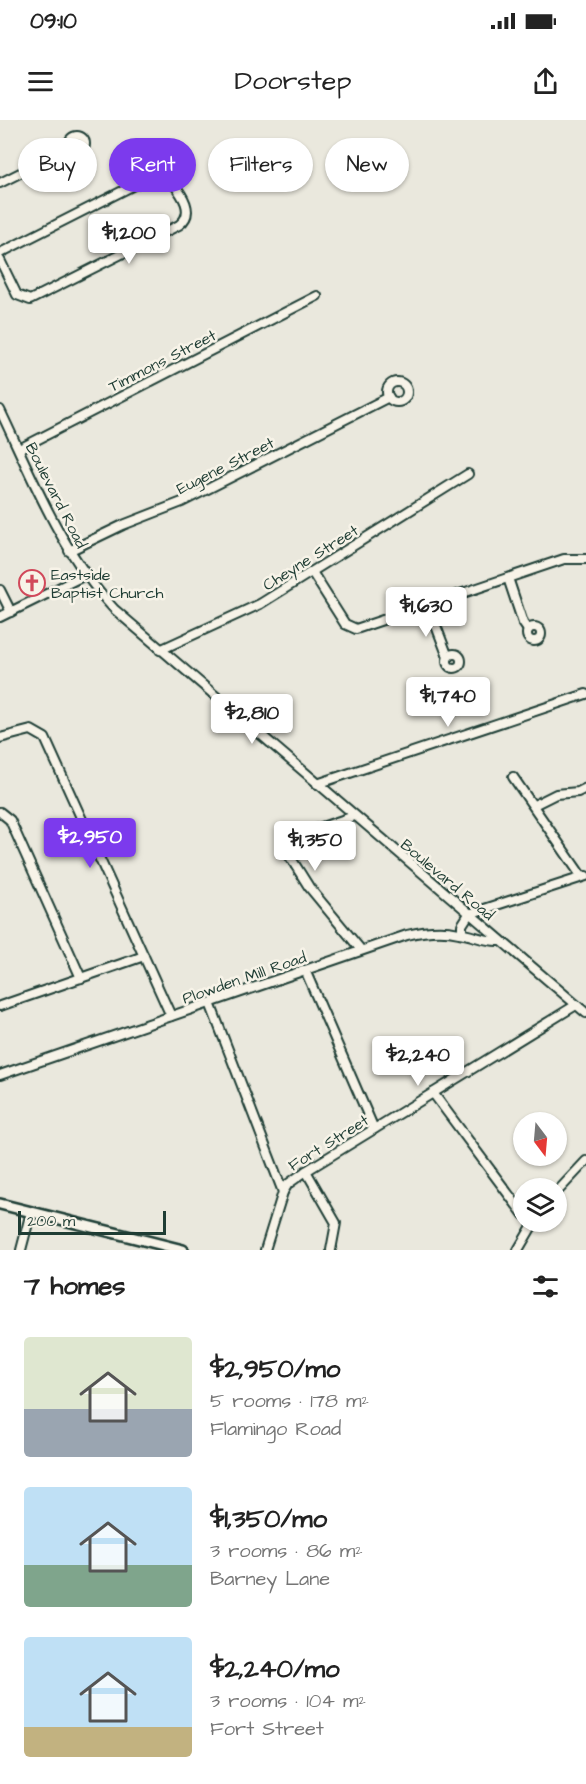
<!DOCTYPE html>
<meta charset="utf-8">
<style>
:root{--surface:#fff;--page:#f2f2f2;--text:#222;--muted:#767676;--accent:#7c3aed}
body{margin:0;font-family:"Architects Daughter",sans-serif;background:var(--page);color:var(--text);height:100vh;display:flex;flex-direction:column;font-size:22px;white-space:nowrap}
*{box-sizing:border-box;margin:0}
p{font-size:20px;color:var(--muted)}
.icon{flex:none;width:33px;height:33px;fill:none;stroke:currentColor;stroke-width:2;stroke-linecap:round;stroke-linejoin:round}
.map{position:relative;height:1130px;overflow:hidden}
.panel{display:flex;flex-direction:column;background:var(--surface);flex:1}
.panel>*{flex:none}
.banner{position:absolute;left:18px;top:18px;width:550px;height:54px;display:flex;gap:12px}
.needle{width:39px;rotate:164deg}
.tools{position:absolute;left:513px;top:992px;display:grid;gap:12px}
.tools a{display:grid;place-items:center;width:54px;height:54px;border-radius:50%;background:var(--surface);box-shadow:0 2px 4px #0004;font-size:30px}
.scale{position:absolute;left:18px;bottom:15px;width:148px;box-sizing:border-box;padding-left:6px;border:3px solid #1f3d34;border-top:0;font-size:16px;line-height:21px;white-space:nowrap;color:#1f3d34;-webkit-text-stroke:4px #f7f3e8;paint-order:stroke}
.price{position:absolute;translate:-50% -51px;padding:0 14px;border-radius:6px;background:#fff;color:#222;font-size:20px;line-height:39px;filter:drop-shadow(0 2px 3px #0008)}
.price::after{content:'';position:absolute;left:50%;top:36px;width:18px;height:14px;margin-left:-9px;background:inherit;clip-path:polygon(0 0,100% 0,50% 100%)}
.price.on{background:var(--accent);color:#fff}
ul{padding:0;list-style:none}
li{display:flex;align-items:center;gap:18px;height:150px;padding:0 24px}
li span{display:grid;place-items:center;flex:none;width:168px;height:120px;border-radius:6px;color:#555}
li>.icon{margin-inline-start:auto}
span .icon{width:72px;height:72px;fill:#fffc;stroke-width:1}
li b{font-size:26px}
h2{display:flex;justify-content:space-between;align-items:center;height:72px;padding:0 24px;font-size:26px}
.pill{padding:0 21px;border-radius:27px;background:var(--surface);box-shadow:0 2px 4px #0004;font-size:21px;line-height:54px}
.pill.on{background:var(--accent);color:#fff}
.status{display:flex;justify-content:space-between;align-items:center;height:42px;padding:0 30px;background:var(--surface);direction:ltr}
.status svg{height:16px;fill:currentColor}
header{display:flex;justify-content:space-between;align-items:center;height:78px;padding:0 24px;background:var(--surface);font-size:27px;font-weight:600}
.map>svg:first-child{display:block}
</style>
<div class="status"><b>09:10</b><svg viewBox="0 0 49 12"><path d="M0 12V9h3v3zM5 12V6h3v6zM10 12V3h3v9zM15 12V0h3v12zM26 1h20v11H26zM47 4h2v5h-2z"/></svg></div>
<header><svg class="icon" aria-label="menu" viewBox="0 0 24 24"><path d="M4 6h16M4 12h16M4 18h16"/></svg>Doorstep<svg class="icon" aria-label="share" viewBox="0 0 24 24"><path d="M12 15V3M7 8l5-5 5 5M5 13v7h14v-7"/></svg></header>
<div class="map">
<svg width="586" height="1130" viewBox="0 0 586 1130">
<rect width="100%" height="100%" fill="#eae8dd"/>
<filter id="ink" filterUnits="userSpaceOnUse"><feTurbulence type="fractalNoise" baseFrequency=".0167" numOctaves="2"/><feDisplacementMap in="SourceGraphic" scale="12" xChannelSelector="R" yChannelSelector="G"/><feConvolveMatrix kernelMatrix="1 2 1 2 8 2 1 2 1" color-interpolation-filters="sRGB"/></filter>
<g filter="url(#ink)">
<g fill="none" stroke-linecap="round" stroke-linejoin="round">
<defs>
<g id="minor">
<circle cx="77" cy="24" r="8"/>
<path d="M0,63L70,28"/>
<path d="M0,133L154,55L170,59C180,72 197,92 179,105L30,180L17,175L0,140"/>
<circle cx="397" cy="272" r="10"/>
<path d="M0,290C33,359 61,432 114,489L586,893"/>
<path d="M19,329L317,176"/>
<path d="M69,431L123,405L182,382L389,277"/>
<path d="M312,452L345,504L356,509L564,439H586"/>
<path d="M508,458L523,503L528,510"/>
<path d="M0,470L11,492"/>
<path d="M428,485L448,537"/>
<path d="M0,497L85,455"/>
<circle cx="534" cy="514" r="7"/>
<path d="M160,530L260,484L468,354"/>
<circle cx="454" cy="541" r="7"/>
<path d="M0,618L31,610L45,618L171,896"/>
<path d="M513,657L582,757"/>
<path d="M317,664L586,574"/>
<path d="M534,685L556,674L578,672L586,668"/>
<path d="M0,692L10,700L81,858"/>
<path d="M354,696L284,720L282,724L309,767L361,830"/>
<path d="M462,813V805L469,794L586,756"/>
<path d="M305,850L374,1009"/>
<path d="M210,883L283,1072L265,1130"/>
<path d="M0,886L144,836"/>
<path d="M0,955L407,815C424,811 442,809 459,813C473,815 486,822 500,821"/>
<path d="M433,973L524,1095"/>
<path d="M306,1051L336,1103L331,1130"/>
<path d="M283,1072L288,1064L306,1051L576,885"/>
<path d="M556,1073L586,1041"/>
<path d="M21,1130L31,1092"/>
<path d="M518,1130L535,1101"/>
</g>
<path id="major" d="M0,1084L183,1130"/>
</defs>
<use href="#minor" stroke="#1f3d34" stroke-width="12"/>
<use href="#major" stroke="#1f3d34" stroke-width="14"/>
<use href="#minor" stroke="#f7f3e8" stroke-width="8"/>
<use href="#major" stroke="#f7f3e8" stroke-width="9"/>
</g>
</g>
<defs>
<symbol id="church-ring" viewBox="-11 -11 22 22"><circle r="9.5" fill="#f7f3e8" stroke="#d1495b" stroke-width="1.5"/><path d="M-1.2-6h2.4v3.5h3.3v2.4h-3.3V6h-2.4V-.1h-3.3v-2.4h3.3Z" fill="#d1495b"/></symbol>
</defs>
<g fill-rule="evenodd">
<use href="#church-ring" x="17" y="448" width="30" height="30"/>
</g>
<g text-anchor="middle" stroke-width="5" stroke-linejoin="round" paint-order="stroke">
<g font-size="16" fill="#1f3d34" stroke="#f7f3e8">
<text transform="translate(162 240) rotate(-27)" y="6">Timmons Street</text>
<text transform="translate(225 345) rotate(-27)" y="6">Eugene Street</text>
<text transform="translate(57 375) rotate(63)" y="6">Boulevard Road</text>
<text transform="translate(310 437) rotate(-32)" y="6">Cheyne Street</text>
<text transform="translate(448 759) rotate(40)" y="6">Boulevard Road</text>
<text transform="translate(244 857) rotate(-19)" y="6">Plowden Mill Road</text>
<text transform="translate(328 1022) rotate(-32)" y="6">Fort Street</text>
</g>
<g font-size="16" fill="#1f3d34" stroke="#f7f3e8" text-anchor="start">
<text x="51" y="460">Eastside<tspan x="51" dy="18">Baptist Church</tspan></text>
</g>
</g>
</svg>
<div class="tools">
<a><svg class="needle" viewBox="-14 -14 28 28"><path d="M0-13l5 13h-10z" fill="#e53935"/><path d="M0 13l5-13h-10z" fill="#767676"/></svg></a>
<a><svg class="icon" aria-label="layers" viewBox="0 0 24 24"><path d="M12 4l9 5-9 5-9-5zM3 14l9 5 9-5"/></svg></a>
</div>
<div class="scale">200 m</div>
<b class="price" style="left:129px;top:145px">$1,200</b>
<b class="price" style="left:426px;top:518px">$1,630</b>
<b class="price" style="left:448px;top:608px">$1,740</b>
<b class="price" style="left:252px;top:625px">$2,810</b>
<b class="price on" style="left:90px;top:749px">$2,950</b>
<b class="price" style="left:315px;top:752px">$1,350</b>
<b class="price" style="left:418px;top:967px">$2,240</b>
<div class="banner">
<a class="pill">Buy</a>
<a class="pill on">Rent</a>
<a class="pill">Filters</a>
<a class="pill">New</a>
</div>
</div>
<section class="panel">
<h2>7 homes<svg class="icon" aria-label="filters" viewBox="0 0 24 24"><path d="M4 7h16M4 17h16"/><circle cx="9" cy="7" r="2"/><circle cx="15" cy="17" r="2"/></svg></h2>
<ul>
<li><span style="background:linear-gradient(#dfe7d0 60%,#9aa5b1 0)"><svg class="icon" aria-label="home" viewBox="0 0 24 24"><path d="M3 11l9-7 9 7M6 9v11h12V9"/></svg></span><div><b>$2,950/mo</b><p>5 rooms · 178 m²</p><p>Flamingo Road</p></div></li>
<li><span style="background:linear-gradient(#bfe0f5 65%,#7fa58c 0)"><svg class="icon" aria-label="home" viewBox="0 0 24 24"><path d="M3 11l9-7 9 7M6 9v11h12V9"/></svg></span><div><b>$1,350/mo</b><p>3 rooms · 86 m²</p><p>Barney Lane</p></div></li>
<li><span style="background:linear-gradient(#bfe0f5 75%,#c2b280 0)"><svg class="icon" aria-label="home" viewBox="0 0 24 24"><path d="M3 11l9-7 9 7M6 9v11h12V9"/></svg></span><div><b>$2,240/mo</b><p>3 rooms · 104 m²</p><p>Fort Street</p></div></li>
</ul>
</section>
